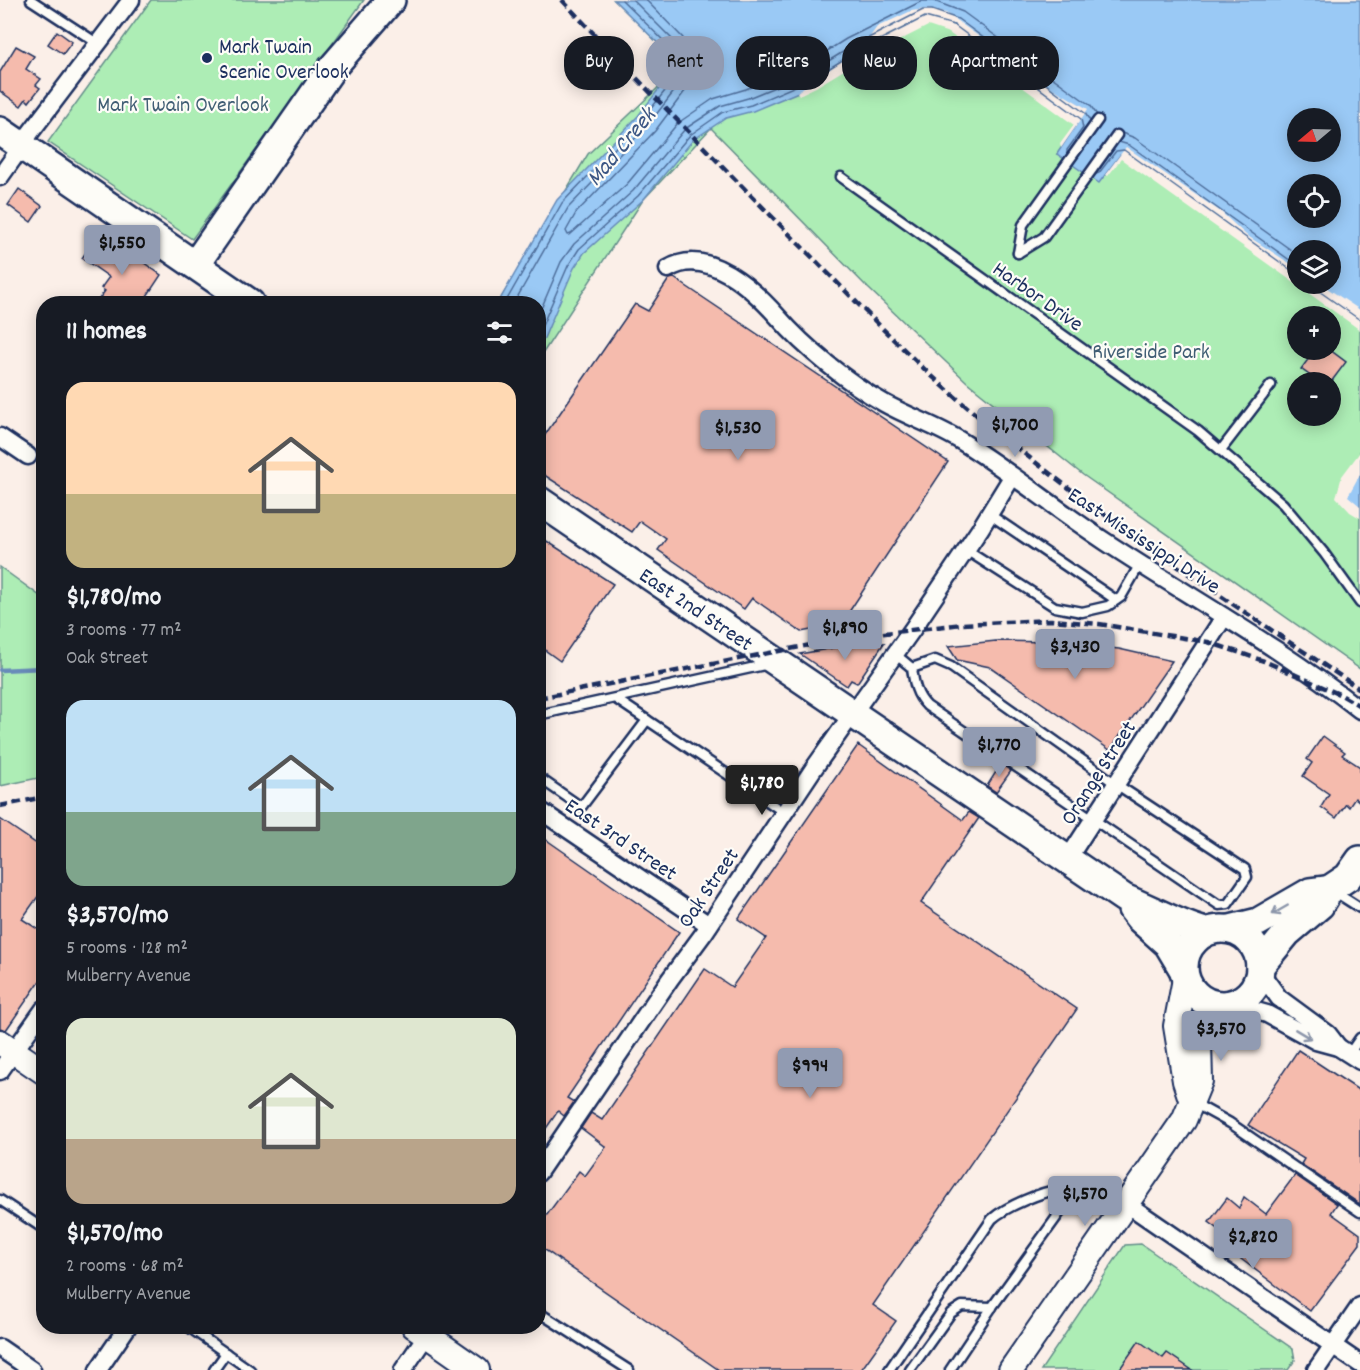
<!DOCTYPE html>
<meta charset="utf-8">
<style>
:root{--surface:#171b24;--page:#242831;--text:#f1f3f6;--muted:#9ea1a6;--accent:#919bb2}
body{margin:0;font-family:Dekko,sans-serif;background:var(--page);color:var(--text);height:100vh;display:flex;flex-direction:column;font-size:22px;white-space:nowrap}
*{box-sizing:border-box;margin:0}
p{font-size:20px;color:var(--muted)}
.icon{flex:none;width:33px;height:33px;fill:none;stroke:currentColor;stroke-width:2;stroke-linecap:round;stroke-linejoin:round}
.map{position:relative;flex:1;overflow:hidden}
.drawer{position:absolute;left:36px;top:296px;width:510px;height:1038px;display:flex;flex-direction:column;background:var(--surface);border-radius:24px;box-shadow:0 3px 15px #0003}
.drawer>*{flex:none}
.banner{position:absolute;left:564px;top:36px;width:570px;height:54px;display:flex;gap:12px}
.needle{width:39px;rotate:251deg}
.fabs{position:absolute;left:1287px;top:108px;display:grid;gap:12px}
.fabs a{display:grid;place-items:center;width:54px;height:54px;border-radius:50%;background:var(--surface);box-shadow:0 3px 15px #0003;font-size:30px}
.price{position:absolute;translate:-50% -51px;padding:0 14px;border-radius:6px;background:var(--accent);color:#111;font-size:20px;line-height:39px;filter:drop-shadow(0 2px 3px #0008)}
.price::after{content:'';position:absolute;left:50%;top:36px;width:18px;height:14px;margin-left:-9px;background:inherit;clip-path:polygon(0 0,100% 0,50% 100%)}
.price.active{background:#222;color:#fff}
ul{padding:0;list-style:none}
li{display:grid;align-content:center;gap:12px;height:318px;padding:0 30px}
li span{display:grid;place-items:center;height:186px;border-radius:18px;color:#555}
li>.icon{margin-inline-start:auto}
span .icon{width:108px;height:108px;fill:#fffc;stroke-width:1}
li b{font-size:26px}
h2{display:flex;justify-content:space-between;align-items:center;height:72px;padding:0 30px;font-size:26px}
.tag{padding:0 21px;border-radius:24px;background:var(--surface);box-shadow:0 3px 15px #0003;font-size:21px;line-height:54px}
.tag.active{background:var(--accent);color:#111}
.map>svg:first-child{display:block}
</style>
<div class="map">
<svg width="1360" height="1370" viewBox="0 0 1360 1370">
<rect width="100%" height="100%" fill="#fbefe8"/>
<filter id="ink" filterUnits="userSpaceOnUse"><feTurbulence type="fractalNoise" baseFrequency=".0167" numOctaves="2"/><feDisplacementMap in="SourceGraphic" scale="12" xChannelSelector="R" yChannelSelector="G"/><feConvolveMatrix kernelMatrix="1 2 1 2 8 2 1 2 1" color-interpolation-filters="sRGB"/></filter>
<g filter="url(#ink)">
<g fill="#adedb5" stroke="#648e8a" stroke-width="1.5" fill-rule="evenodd">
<path d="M151,0H364L192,239L48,142Z"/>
<path d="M614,0L927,23L950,30L1078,124L1057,154L1120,155L1360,327V669L1083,475L967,382L868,288L711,128L643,200L539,359L538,303H498L588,154L666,80L663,48ZM1298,316H1330V350H1298ZM1298,382H1330V416H1298Z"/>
<path d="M0,567L44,599L43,777L0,786Z"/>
<path d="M1141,1244L1293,1349L1295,1360L1288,1370H1041L1125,1245Z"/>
</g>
<g fill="#9ac9f5" stroke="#678bb9" stroke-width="1.5" fill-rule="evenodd">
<path d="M614,0H1360V327L1299,284H1330V250H1298L1297,282L1120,155L1099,183L1057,154L1077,124L950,30L927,23L815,85L753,111L726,118L693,140L643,200L584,253L574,268L539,350L538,303H498L557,200L638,116L666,80L663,48ZM1298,118H1330V152H1298ZM1298,184H1330V218H1298Z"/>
<path d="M1360,455V515L1339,497Z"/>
</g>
<g fill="#fbefe8">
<path d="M926,9L946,13L1049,86L1088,109L1061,148L1060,144L1074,125L949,33L928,26L859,61L816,87L799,95L797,92L847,57L869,38L877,27L911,11Z"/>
<path d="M1126,147L1221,212L1246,235L1297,268L1298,284H1321L1360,310V330L1121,159L1108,176L1105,175Z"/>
<path d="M1360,452V474L1348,496L1360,506V518L1350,512L1336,497L1342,476Z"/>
</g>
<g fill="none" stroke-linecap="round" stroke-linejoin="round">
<g stroke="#4e6d9a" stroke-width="1.5">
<path d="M646,0L683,38L689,76L688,87L655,131L576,213L566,231L568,235L571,234L627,184L678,123L713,99L746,89L805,65L846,39L922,1H934L963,12L1090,105L1097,115"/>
<path d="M1122,133L1135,138L1298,255"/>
<path d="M1119,142L1129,145L1298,266"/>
<path d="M1096,174L1099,173L1116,151L1124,150L1298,275"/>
<path d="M1309,284L1360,320"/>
<path d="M505,303L562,203L642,120L672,82L668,45L622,0"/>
<path d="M514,303L568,208L648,125L679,85L680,78L675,42L633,0"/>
<path d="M538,316L561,262L574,244L633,191L685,129L720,106L748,98L809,73L851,47L923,10H932L958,19L1085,113L1090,121"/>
<path d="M538,335L568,266L579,249L638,196L690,135L723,112L751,105L812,79L854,53L925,17L954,25L1081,119L1083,128L1067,150V154"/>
</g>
<path stroke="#678bb9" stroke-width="4.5" d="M0,670L44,668"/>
</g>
<g fill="#f5bbad" stroke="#1b2f5e" stroke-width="1.5">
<path d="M57,31L72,42L63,54L48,44Z"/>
<path d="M16,46L34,56L26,69L41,79L36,85L40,88L29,102L26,99L21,106L0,91V72Z"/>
<path d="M19,189L42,206L31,222L8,205Z"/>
<path d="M96,238L128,261L133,255L161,275L147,296L157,303H96L105,291L101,288L109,277L82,258Z"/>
<path d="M674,278L948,462L841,624L801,632L752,598L744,609L658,550L666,539L640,521L632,532L538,471V445L635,304L648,311L669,279Z"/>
<path d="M1315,350H1330L1346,362L1331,382H1319L1301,369Z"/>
<path d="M545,540L613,584L560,661L538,645V549Z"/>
<path d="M996,641L1050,642L1119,649L1172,661L1110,750L990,667L957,660L948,646Z"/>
<path d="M884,643L857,683L851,680L847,686L800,654L839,647Z"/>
<path d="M1323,736L1345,752L1342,755L1360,767V802L1355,798L1349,807L1346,804L1336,818L1321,807L1329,794L1303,776L1312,763L1307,759Z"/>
<path d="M1016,744L1025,750L1018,760L1009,754Z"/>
<path d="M858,745L963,820L969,812L979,818L921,903L1077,1009L873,1305L896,1321L861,1370H719L538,1245V1227L579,1171L585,1176L606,1147L581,1128L591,1113L602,1120L705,969L732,987L766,938L738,919Z"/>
<path d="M1001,764L1011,771L996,792L987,786Z"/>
<path d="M0,819L44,849V888L22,919L44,933V975L6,1030L0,1028Z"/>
<path d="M538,834L679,932L567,1098L574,1102L564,1116L558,1111L538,1140Z"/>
<path d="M1298,1050L1360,1091V1204L1301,1164L1304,1159L1248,1125Z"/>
<path d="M1295,1175L1337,1204L1331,1213L1360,1234V1244L1310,1311L1221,1244L1228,1236L1209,1222L1227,1198L1239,1208L1244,1197L1266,1214Z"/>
<path d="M1139,1341L1163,1358L1167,1353L1192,1370H1119Z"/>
</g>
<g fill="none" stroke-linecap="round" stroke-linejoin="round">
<defs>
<g id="lane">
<path d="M31,0L97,43"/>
<path d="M841,177L1198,431L1283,504L1324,553L1360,603"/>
<path d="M1018,253L1023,225L1098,120"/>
<path d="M1018,253L1044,237L1117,135"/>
<path d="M1221,450L1271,385"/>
<path d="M989,514L1116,600"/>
<path d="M966,550L1055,607L1082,612L1108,606L1121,597L1140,564"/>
<path d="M894,653L912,668"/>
<path d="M935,660L951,667L1116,784L1245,869L1247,877L1228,904L1219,905L927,706C916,695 914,683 912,668Z"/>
<path d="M616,699L785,813"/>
<path d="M538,715L769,664"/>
<path d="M538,777L577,804L582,806L647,720"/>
<path d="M1335,892L1360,908"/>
<path d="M1349,1054L1360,1038"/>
<path d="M1192,1102L1230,1123L1360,1212"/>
<path d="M0,1200L44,1229"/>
<path d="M538,1312L629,1370"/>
<path d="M187,1326L250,1370"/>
<path d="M214,1370L226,1353"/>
<path d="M889,1370L992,1219C1007,1206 1041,1192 1060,1189C1072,1187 1081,1187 1092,1183L1125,1203"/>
<path d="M910,1370L951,1313L962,1306L992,1307"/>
<path d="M950,1370L992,1307L1077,1189"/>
</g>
<g id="street">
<path d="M0,177L22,146L30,133L131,0"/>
<path d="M668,269C707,245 754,290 778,317C805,348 848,383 884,403C909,417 937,426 961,441C1011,472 1057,510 1106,542C1191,598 1280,647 1360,710"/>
<path d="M0,437L28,456"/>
<path d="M538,809L709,925"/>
<path d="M1067,860L1224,617"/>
<path d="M1260,972L1279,998L1328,1034L1338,1047"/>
<path d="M1231,1004L1267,1014L1316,1041L1338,1047L1360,1061"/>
<path d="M0,1071L44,1009"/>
<path d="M538,1173L670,979L704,933L814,768L912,630L980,529L1012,477"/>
<path d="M1127,1204L1360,1364"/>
<path d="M0,1348L32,1370"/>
<path d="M98,1370L128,1326"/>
<path d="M403,1370L432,1327"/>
<path d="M1316,1370L1360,1306"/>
</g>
<g id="secondary">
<path d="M1185,979L1176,1026L1185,1081L1192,1102"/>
<path d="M0,1042L44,1072"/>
<path d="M414,1326L477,1370"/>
<path d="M1011,1370L1184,1120L1200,1081L1199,1041L1202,1028L1212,1016L1225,1005"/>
</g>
<g id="primary">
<path d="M0,131L250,303"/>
<path d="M195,265L332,68L391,0"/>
<path d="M538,500L1124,898C1151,909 1176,924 1205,932"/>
<path d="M1132,909L1139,918L1168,944L1183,969"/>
<circle cx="1222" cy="967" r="38"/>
<path d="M1230,929L1258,922L1310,892L1326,890"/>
<path d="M1260,966L1287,933L1320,905L1330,889L1348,877L1360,860"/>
</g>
</defs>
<use href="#lane" stroke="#1b2f5e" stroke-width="13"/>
<use href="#street" stroke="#1b2f5e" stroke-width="21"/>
<use href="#secondary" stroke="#1b2f5e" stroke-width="28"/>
<use href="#primary" stroke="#1b2f5e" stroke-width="32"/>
<use href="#lane" stroke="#fdfcf7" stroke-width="8"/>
<use href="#street" stroke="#fdfcf7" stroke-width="16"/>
<use href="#secondary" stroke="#fdfcf7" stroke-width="24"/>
<use href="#primary" stroke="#fdfcf7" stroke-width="27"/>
<g stroke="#1b2f5e" stroke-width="4.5" stroke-dasharray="9 4.5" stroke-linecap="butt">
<path d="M562,0C641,84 722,166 803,248C854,299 904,353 959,400C1084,507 1223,598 1360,689"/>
<path d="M538,698L851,637L962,624L1051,620L1099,624L1208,642L1264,661L1341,695L1360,706"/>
<path d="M0,806L44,797"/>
</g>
</g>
<defs><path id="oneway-shaft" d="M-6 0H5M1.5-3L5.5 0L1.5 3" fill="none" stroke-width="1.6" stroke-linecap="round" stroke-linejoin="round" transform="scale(1.5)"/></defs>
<g stroke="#8c96aa">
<use href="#oneway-shaft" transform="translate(1280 910) rotate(150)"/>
<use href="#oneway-shaft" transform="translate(1303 1034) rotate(31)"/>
</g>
</g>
<circle fill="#1b2f5e" stroke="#fdfcf7" stroke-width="2" cx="207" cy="58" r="6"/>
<g text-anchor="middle" stroke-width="4.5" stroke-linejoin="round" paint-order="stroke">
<g font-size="22" fill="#1b2f5e" stroke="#fdfcf7" text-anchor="start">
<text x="219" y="53">Mark Twain<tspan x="219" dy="25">Scenic Overlook</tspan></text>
</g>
<g font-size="22" fill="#405e74" stroke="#fdfcf7">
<text x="183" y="111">Mark Twain Overlook</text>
<text x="1151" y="358">Riverside Park</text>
</g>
<g font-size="22" fill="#1b2f5e" stroke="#fdfcf7">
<text transform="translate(1039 295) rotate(35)" y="8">Harbor Drive</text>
<text transform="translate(1145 539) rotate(33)" y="8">East Mississippi Drive</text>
<text transform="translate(697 608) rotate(34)" y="8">East 2nd Street</text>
<text transform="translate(1097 772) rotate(-57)" y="8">Orange Street</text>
<text transform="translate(622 838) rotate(34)" y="8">East 3rd Street</text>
<text transform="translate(707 887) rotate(-56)" y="8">Oak Street</text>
</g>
<g font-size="24" font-style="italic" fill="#3b5684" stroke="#fdfcf7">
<text transform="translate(620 146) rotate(-50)" y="8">Mad Creek</text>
</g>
</g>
</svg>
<div class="fabs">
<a><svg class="needle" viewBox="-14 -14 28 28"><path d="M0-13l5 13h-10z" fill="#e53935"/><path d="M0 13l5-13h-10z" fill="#9ea1a6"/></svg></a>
<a><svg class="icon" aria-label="locate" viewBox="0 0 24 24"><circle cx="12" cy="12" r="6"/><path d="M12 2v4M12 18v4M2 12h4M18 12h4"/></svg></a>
<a><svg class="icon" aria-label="layers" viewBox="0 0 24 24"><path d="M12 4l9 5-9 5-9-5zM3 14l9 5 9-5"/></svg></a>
<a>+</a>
<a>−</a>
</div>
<b class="price" style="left:122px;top:276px">$1,550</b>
<b class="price" style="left:1015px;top:458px">$1,700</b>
<b class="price" style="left:738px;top:461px">$1,530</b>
<b class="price" style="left:845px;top:661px">$1,890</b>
<b class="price" style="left:1075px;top:680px">$3,430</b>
<b class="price" style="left:999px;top:778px">$1,770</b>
<b class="price active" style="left:762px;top:816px">$1,780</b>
<b class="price" style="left:1221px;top:1062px">$3,570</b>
<b class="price" style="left:810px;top:1099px">$994</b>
<b class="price" style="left:1085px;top:1227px">$1,570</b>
<b class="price" style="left:1253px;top:1270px">$2,820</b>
<div class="banner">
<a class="tag">Buy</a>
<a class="tag active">Rent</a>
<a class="tag">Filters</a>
<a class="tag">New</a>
<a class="tag">Apartment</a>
</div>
<section class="drawer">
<h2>11 homes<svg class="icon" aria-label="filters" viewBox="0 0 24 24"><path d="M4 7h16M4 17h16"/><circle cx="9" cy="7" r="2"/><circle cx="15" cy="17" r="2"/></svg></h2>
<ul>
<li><span style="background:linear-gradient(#ffd9b3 60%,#c2b280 0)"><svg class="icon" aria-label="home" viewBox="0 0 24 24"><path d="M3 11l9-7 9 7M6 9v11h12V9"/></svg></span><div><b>$1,780/mo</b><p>3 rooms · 77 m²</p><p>Oak Street</p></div></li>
<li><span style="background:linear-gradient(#bfe0f5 60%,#7fa58c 0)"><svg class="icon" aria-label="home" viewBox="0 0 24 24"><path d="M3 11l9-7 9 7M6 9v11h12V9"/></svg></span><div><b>$3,570/mo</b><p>5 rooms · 128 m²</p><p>Mulberry Avenue</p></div></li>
<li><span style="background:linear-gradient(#dfe7d0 65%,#b9a48a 0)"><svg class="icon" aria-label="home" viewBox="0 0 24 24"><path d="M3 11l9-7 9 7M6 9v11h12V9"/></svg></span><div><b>$1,570/mo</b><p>2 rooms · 68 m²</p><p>Mulberry Avenue</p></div></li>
</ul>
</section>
</div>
